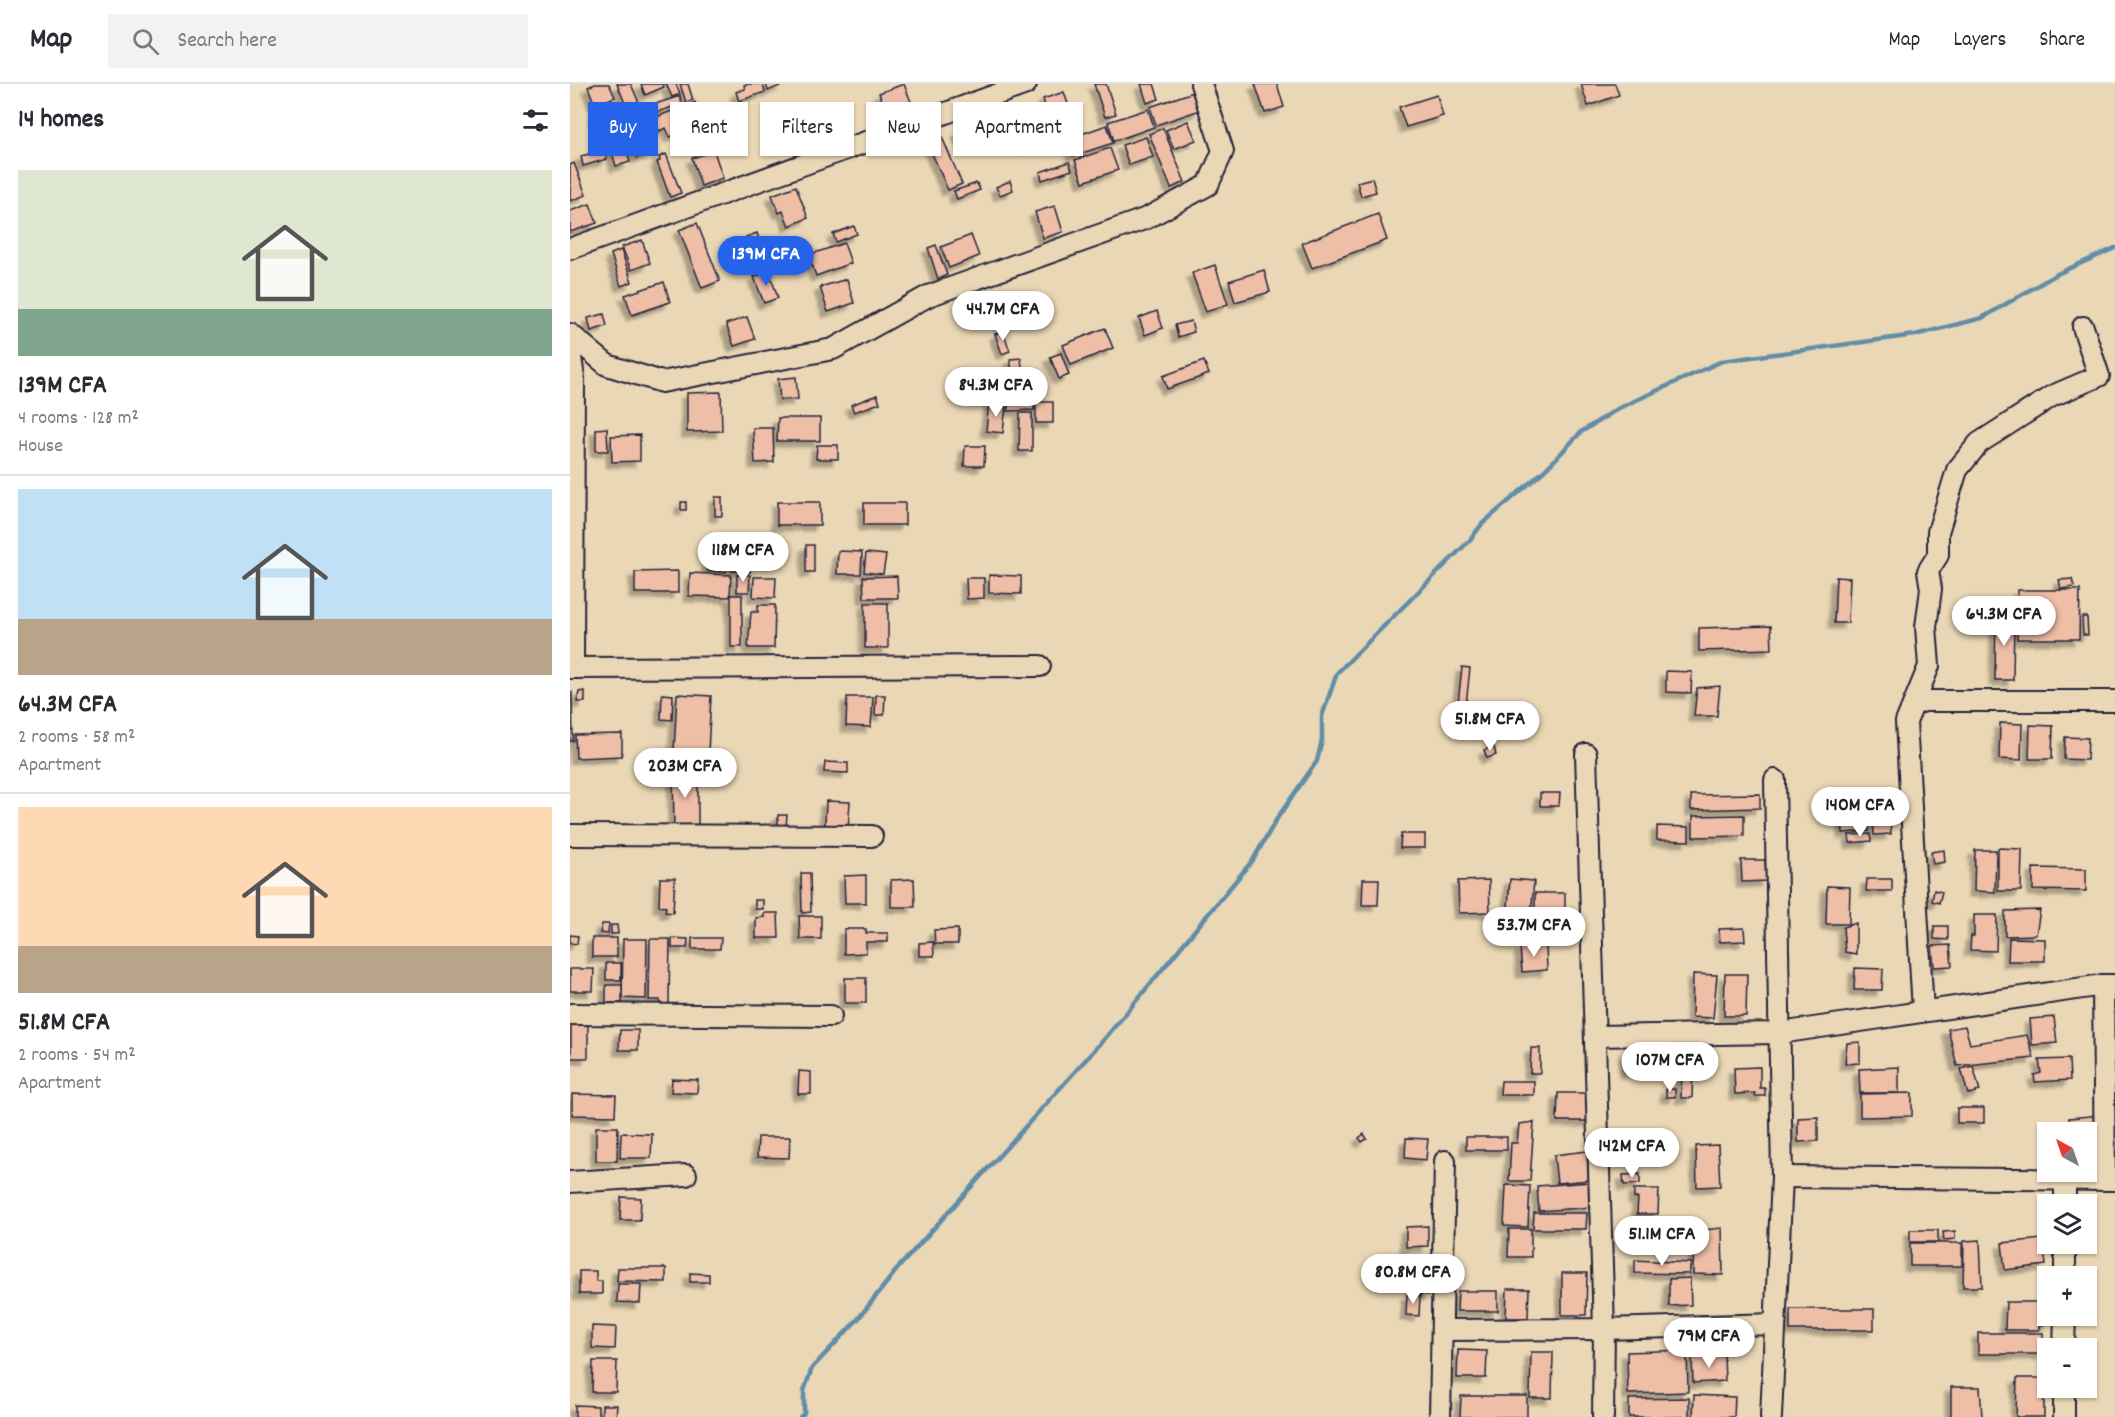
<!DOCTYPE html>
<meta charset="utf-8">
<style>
:root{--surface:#fff;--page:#f2f2f3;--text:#2b2b33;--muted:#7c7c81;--line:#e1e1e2;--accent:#2563eb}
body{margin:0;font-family:Dekko,sans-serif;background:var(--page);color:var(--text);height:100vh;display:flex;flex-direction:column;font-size:22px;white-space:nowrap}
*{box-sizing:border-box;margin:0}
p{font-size:20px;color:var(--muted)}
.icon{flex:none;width:33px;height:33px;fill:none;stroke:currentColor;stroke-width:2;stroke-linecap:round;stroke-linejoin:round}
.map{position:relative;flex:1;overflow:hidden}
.details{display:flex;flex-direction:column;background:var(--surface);width:570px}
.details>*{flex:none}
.hud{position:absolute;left:18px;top:18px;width:570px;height:54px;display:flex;gap:12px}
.needle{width:39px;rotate:320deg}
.controls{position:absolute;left:1467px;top:1038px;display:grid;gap:12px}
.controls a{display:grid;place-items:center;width:60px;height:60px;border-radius:0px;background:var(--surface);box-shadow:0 2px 4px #0004;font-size:30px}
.price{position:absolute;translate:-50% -51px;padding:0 14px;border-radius:21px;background:#fff;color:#222;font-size:20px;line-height:39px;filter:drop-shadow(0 2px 3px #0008)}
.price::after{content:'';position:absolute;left:50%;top:36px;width:18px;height:14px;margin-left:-9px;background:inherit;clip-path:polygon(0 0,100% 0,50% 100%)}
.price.active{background:var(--accent);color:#fff}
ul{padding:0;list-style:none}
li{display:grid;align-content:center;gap:12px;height:318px;padding:0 18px}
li+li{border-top:2px solid var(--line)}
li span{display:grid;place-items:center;height:186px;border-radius:0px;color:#555}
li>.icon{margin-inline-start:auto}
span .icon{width:108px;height:108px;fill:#fffc;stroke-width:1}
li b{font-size:26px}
h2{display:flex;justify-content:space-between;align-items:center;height:72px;padding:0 18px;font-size:26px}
.pill{padding:0 21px;border-radius:0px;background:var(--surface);box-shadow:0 2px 4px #0004;font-size:21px;line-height:54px}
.pill.active{background:var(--accent);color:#fff}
header{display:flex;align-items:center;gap:36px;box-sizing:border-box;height:84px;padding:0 30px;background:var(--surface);border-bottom:2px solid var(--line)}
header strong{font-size:28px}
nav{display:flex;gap:33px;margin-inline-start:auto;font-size:21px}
.search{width:420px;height:54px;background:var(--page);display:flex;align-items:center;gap:15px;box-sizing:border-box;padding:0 21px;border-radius:0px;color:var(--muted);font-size:22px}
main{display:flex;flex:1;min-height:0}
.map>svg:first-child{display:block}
</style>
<header>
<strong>Map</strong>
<div class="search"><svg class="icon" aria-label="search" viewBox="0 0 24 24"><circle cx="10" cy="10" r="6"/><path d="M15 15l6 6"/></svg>Search here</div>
<nav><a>Map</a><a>Layers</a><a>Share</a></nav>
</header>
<main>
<section class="details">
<h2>14 homes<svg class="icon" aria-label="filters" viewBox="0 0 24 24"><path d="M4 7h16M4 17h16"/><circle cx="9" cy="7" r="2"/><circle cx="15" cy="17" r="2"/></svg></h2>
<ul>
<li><span style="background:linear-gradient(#dfe7d0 75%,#7fa58c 0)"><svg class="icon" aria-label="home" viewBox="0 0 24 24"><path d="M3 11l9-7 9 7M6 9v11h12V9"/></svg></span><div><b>139M CFA</b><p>4 rooms · 128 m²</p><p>House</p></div></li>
<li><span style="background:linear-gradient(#bfe0f5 70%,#b9a48a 0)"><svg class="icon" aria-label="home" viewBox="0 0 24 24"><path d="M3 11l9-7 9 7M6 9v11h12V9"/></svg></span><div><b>64.3M CFA</b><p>2 rooms · 58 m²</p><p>Apartment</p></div></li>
<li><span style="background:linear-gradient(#ffd9b3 75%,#b9a48a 0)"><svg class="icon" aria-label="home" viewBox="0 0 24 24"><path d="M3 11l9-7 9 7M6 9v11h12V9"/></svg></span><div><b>51.8M CFA</b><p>2 rooms · 54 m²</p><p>Apartment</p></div></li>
</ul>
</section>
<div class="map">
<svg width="1545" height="1333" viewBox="0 0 1545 1333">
<defs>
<filter id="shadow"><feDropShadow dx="-5.5" dy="5.5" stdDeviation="1.5" flood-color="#0004"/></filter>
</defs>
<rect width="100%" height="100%" fill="#ead7b5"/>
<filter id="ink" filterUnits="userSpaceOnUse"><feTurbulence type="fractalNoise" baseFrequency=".0167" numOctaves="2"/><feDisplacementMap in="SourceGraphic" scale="12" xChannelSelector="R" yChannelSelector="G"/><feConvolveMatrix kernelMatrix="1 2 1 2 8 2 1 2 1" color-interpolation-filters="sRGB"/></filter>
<g filter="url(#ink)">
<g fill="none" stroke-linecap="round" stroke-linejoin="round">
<path stroke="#628da7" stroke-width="4.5" d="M230,1333L234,1329V1307L242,1284L288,1235L328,1184L537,952L683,776L708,733L747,677L752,656V632L767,589L900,456L912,440L976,385L1011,348L1049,324L1152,277L1345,251L1412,234L1487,190L1545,164"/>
</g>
<g fill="#efbea6" stroke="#22223b" stroke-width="1.5" filter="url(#shadow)">
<path d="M25,0H39L45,13L25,21L18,3Z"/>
<path d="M47,0H61L80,45L68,50Z"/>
<path d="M71,0H93L94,3L75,11Z"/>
<path d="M96,0H106L110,10L102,13Z"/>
<path d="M110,0H118L123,16L116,18Z"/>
<path d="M177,0H193L195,8L169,17L166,8L175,5L174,1Z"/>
<path d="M196,0H212V1L198,7Z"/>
<path d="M334,0L343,23L318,33L309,9Z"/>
<path d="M524,0H536L546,30L535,33Z"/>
<path d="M571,0H584L589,15L577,19Z"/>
<path d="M685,0H707L714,23L695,29Z"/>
<path d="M1011,0H1045L1049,11L1018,22Z"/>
<path d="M494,8L505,41L464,55L455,28L475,22L473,15Z"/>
<path d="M623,8L630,26L586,41L580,23Z"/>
<path d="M867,11L873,32L836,43L829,23Z"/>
<path d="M110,12L112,20L81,30L79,22Z"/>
<path d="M125,18L133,39L100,53L96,44L89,47L84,34Z"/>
<path d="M578,25L584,43L544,57L538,38Z"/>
<path d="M33,27L45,59L36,63L24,30Z"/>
<path d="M618,37L626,56L604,65L596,46Z"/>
<path d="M537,41L543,59L503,72L497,55Z"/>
<path d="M404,43L409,58L393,63L388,48Z"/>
<path d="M593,44L615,98L601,104L579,50Z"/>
<path d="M457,47L461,63L453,65L452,60L446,61L443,51Z"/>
<path d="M78,48L86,67L67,74L60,55Z"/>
<path d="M372,53L392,100L378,106L358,60Z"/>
<path d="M576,53L583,73L559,81L552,61Z"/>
<path d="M55,61L60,78L46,82L41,65Z"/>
<path d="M540,64L548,86L513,98L505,76Z"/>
<path d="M34,66L37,75L13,82L11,72Z"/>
<path d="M144,67L153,94L131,102L122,74Z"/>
<path d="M96,70L111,109L100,113L87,78L90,77L89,73Z"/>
<path d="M499,78L502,86L472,96L470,88Z"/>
<path d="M4,79L16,111L0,117V81Z"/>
<path d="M802,94L806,108L791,112L787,98Z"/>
<path d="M440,97L443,106L430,111L426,103Z"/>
<path d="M407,99L410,106L387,115L384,107Z"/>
<path d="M226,102L238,134L219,142L213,127L209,129L202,111Z"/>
<path d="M20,120L27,139L0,148V127Z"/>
<path d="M485,122L493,148L473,154L465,128Z"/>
<path d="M808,130L817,156L742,184L732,159Z"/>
<path d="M127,139L150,197L132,204L109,146Z"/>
<path d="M284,142L287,150L266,158L263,150Z"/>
<path d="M187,149L191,161L180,165L176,153Z"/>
<path d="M401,151L409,172L379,184L371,163Z"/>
<path d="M72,156L80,179L61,186L52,163Z"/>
<path d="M274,159L281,179L246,192L239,171Z"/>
<path d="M366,161L377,191L368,195L358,164Z"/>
<path d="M51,166L62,198L51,202L41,170Z"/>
<path d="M645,181L658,220L636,228L622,189Z"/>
<path d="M694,186L700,208L665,218L659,197Z"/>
<path d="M199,187L208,214L194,219L184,193Z"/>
<path d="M277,195L284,219L258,228L250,203Z"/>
<path d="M94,198L100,218L62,231L55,211Z"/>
<path d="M587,227L593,244L575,251L569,234Z"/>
<path d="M34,230L37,242L21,247L18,234Z"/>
<path d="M177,233L185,255L164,262L156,240Z"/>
<path d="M621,237L624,248L608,253L605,241Z"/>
<path d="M535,244L543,264L501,281L493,261Z"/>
<path d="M433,247L440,267L432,270L425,250Z"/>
<path d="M491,269L499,291L489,295L480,273Z"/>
<path d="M451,274L453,291L443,293L440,275Z"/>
<path d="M634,277L639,290L597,305L593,292Z"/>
<path d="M226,293L228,315L210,316L208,295Z"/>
<path d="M151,308L152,347L117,348V309Z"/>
<path d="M307,311L310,319L284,328L281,321Z"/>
<path d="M464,317V326L438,327V318Z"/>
<path d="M419,318L436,320L433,349L416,347Z"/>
<rect x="466" y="318" width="17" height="21"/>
<path d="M450,329H462V367H449Z"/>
<path d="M208,334H250V357H207Z"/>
<path d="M37,344L38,367H26V345Z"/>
<path d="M183,344H203L204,378L185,379Z"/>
<path d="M70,351V377L42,378L41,352Z"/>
<path d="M247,361H268V375H246Z"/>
<path d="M395,362H415L414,382H394Z"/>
<rect x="145" y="413" width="7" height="19"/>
<rect x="111" y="418" width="5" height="8"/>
<rect x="207" y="418" width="43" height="23"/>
<rect x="294" y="419" width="41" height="22"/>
<rect x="236" y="461" width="8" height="27"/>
<path d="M139,462L158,463L156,488L138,487Z"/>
<path d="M163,464L182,466L180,488L162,487Z"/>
<path d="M268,467L292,468L291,490H267Z"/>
<path d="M296,469L316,471L313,490L294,488Z"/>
<path d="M108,487V509H65V488Z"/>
<path d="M120,489L161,491L160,513L119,512Z"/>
<path d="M167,491H180L179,508H167Z"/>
<path d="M419,491L451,492V510L419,509Z"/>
<path d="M327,492L328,514H294L293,493Z"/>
<path d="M184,493H206L205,514L183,513Z"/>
<path d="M1266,493L1280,494L1278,539H1264Z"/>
<path d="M396,494H414V514L397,515Z"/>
<path d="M1502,495L1504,503L1491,505L1489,496Z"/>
<path d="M1448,506H1510L1509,555H1447Z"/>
<rect x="161" y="511" width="11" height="52"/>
<rect x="295" y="519" width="23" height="45"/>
<path d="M188,521H205L204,564H178L181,528H188Z"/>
<path d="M1426,530H1444L1443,596H1425Z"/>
<path d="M1512,533H1517L1518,551H1513Z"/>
<path d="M1201,542L1202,565L1129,567V544Z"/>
<path d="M892,583L900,584L895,630L887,629Z"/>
<path d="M1096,587L1122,588L1121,609L1096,608Z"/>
<path d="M1150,602L1147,632H1124L1127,604Z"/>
<path d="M15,607V618H7L9,608Z"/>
<path d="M0,608H2L3,657H0Z"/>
<path d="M92,610L103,611L102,636L91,635Z"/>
<path d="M107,610L141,612L138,669L104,667Z"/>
<path d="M306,611H315L314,631H305Z"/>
<path d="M277,613H303L301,643L276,642Z"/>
<path d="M1430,639L1452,640L1451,676L1429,675Z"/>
<path d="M1460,641L1483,642L1482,675H1459Z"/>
<path d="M52,650V672L6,674L5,651Z"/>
<path d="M1495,653L1518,654L1517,676L1494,675Z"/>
<path d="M924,663L926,671L917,674L914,666Z"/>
<path d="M255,678L278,679V689L254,688Z"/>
<path d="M103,684H120L121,702H128V742H104Z"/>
<path d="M1317,706L1318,723L1303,725L1302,707Z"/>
<path d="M1296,708L1299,747L1273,749L1271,709Z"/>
<path d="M970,709H990L989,722H970Z"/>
<path d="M1190,710V724L1121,726V711Z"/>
<path d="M256,717L280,718L278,745L271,744V741H255Z"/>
<path d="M208,731H217L216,742L208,741Z"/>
<path d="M1174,731V752L1123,753V732Z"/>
<path d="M1320,733L1321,750L1304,751L1303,734Z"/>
<path d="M1087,742L1119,743V757L1087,756Z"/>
<path d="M831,750H855V764H830Z"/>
<path d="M1300,750L1301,757L1280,759L1279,751Z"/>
<path d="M1428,764L1452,765L1451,807H1428Z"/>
<path d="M1374,766L1375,778L1363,780L1361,768Z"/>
<path d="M1405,766H1426L1425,808L1404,807Z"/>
<path d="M1171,776H1195L1196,797L1172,798Z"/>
<path d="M1463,784L1516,785V807L1463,806Z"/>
<path d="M231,789H240L241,828L232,829Z"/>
<path d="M296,791V819H275L274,792Z"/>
<path d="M90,794H105L103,829L95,828L96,823L89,822Z"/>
<path d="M344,795L345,823H321V796Z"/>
<path d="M793,795H809L808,821H792Z"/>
<path d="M940,795L964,797L960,841L937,839Z"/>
<path d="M1297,795H1322V807H1296Z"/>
<path d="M919,796L920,828L889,829L888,797Z"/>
<path d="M1257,802L1280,803L1279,840H1256Z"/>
<path d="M1364,806L1372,808L1369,819L1362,817Z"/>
<rect x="965" y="809" width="30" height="33"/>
<rect x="185" y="816" width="8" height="9"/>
<path d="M1470,826L1466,851L1435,852V827Z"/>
<path d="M194,829H208L209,854H186V834L194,833Z"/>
<path d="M1404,831H1427L1426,867L1400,866L1401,852H1404Z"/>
<path d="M229,832H251V855H230Z"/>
<path d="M1286,839V870L1275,868L1273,843Z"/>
<path d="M32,840H39L38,850L30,849Z"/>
<path d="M41,841H47L48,850H41Z"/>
<path d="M1364,842H1378V856L1364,855Z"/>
<path d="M1174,844L1175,857L1150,858L1149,845Z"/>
<path d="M274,845H296V849H318V858H296V869L274,870Z"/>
<path d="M388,845V860H365L364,846Z"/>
<path d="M0,851L8,852L7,860L0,859Z"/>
<rect x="22" y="854" width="25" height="19"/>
<path d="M102,854L118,855L117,864H102Z"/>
<path d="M122,854H151L150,865H122Z"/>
<path d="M1439,854L1475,855V877H1438Z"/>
<path d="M53,855H77L76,915L52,914Z"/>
<path d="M80,855H100L99,920H90V916H79Z"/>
<path d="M363,858L364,872H349V859Z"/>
<path d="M976,861L977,886L952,888L950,863Z"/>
<path d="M1380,861L1382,882L1364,883L1362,862Z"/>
<rect x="36" y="879" width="15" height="17"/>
<path d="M1285,884L1313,885L1312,906H1284Z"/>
<path d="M0,885H24L23,907H0Z"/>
<path d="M1123,890L1147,891L1143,934L1122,933Z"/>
<path d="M1155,890H1177L1176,932H1154Z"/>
<rect x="275" y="894" width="21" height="25"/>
<rect x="36" y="901" width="16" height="18"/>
<path d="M1484,933L1487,959L1462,961L1460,935Z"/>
<rect x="1" y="941" width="17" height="33"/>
<path d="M1395,942L1400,960L1457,951L1464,974L1387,982L1378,945Z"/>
<path d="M50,946H68V966H49Z"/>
<path d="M1290,958V979L1275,980L1277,959Z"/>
<path d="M961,964H970V989H960Z"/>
<path d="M1079,967V988H1055V968Z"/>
<path d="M1499,975L1500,996L1465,998L1464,991L1471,989L1469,976Z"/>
<path d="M1403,982L1410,1007L1398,1010L1391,985Z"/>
<path d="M1190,983V1004H1195V1012H1185V1009L1165,1010L1164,984Z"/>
<path d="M1329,983V1009H1290L1289,985Z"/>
<path d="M1112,986H1123L1122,1014H1111Z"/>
<path d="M229,987L241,988V1010H228Z"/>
<path d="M102,995L128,996L127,1009L101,1008Z"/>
<path d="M931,997H964V1011H930Z"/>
<rect x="1096" y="1005" width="9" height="8"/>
<path d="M988,1009H1021V1037H987Z"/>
<path d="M1342,1009V1032L1290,1033V1010Z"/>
<path d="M2,1010L46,1011L45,1032L2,1031Z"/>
<rect x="1387" y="1024" width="27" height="15"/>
<path d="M1531,1031L1533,1065L1516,1068V1048H1500L1499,1034Z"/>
<path d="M1248,1033V1057L1228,1058V1034Z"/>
<path d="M964,1038L960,1097H939L941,1059H947L949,1040Z"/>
<path d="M26,1043H48L47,1077H26Z"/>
<path d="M51,1049L82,1050L81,1074H50Z"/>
<path d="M794,1050L797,1055L792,1058L789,1054Z"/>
<path d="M188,1053H220L219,1074L187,1073Z"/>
<rect x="896" y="1053" width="41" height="13"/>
<path d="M836,1054L858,1055L856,1076L835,1074Z"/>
<path d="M1063,1057H1087V1074H1062Z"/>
<path d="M1148,1061L1150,1102L1127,1103L1126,1062Z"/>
<path d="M1017,1067L1019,1096L987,1099L984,1071Z"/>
<path d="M1070,1090V1100L1054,1101L1053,1091Z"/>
<path d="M1021,1098L1022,1123L969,1127L967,1102Z"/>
<path d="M936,1101L960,1102L958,1143L934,1142Z"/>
<path d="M1064,1105H1089L1088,1130H1067L1068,1114H1064Z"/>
<path d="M51,1113L71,1114L70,1136H50Z"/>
<path d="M964,1129H1017L1016,1145H963Z"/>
<path d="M858,1142V1162L836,1163V1143Z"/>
<path d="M1152,1144L1153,1191L1123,1190L1124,1147Z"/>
<path d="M939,1145H961V1173H938Z"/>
<rect x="1340" y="1146" width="28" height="12"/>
<path d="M1385,1147V1155L1374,1156L1373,1148Z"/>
<path d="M1473,1155L1476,1181L1435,1186L1432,1159Z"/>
<path d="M1410,1156L1412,1203H1393L1394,1157Z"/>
<rect x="1340" y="1159" width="52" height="23"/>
<path d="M1065,1176L1121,1179L1119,1190L1065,1189Z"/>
<path d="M48,1184H96V1198L47,1197Z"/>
<path d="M9,1187H26V1197H32V1210H9Z"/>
<path d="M846,1187L861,1188L859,1211L844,1209Z"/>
<path d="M120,1189L139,1190V1198H120Z"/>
<path d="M992,1189H1017L1016,1231H992Z"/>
<path d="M1120,1194L1121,1221L1099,1222V1195Z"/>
<path d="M48,1200H71L70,1219L47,1218Z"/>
<path d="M937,1205H959L958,1234H936Z"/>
<path d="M888,1207H928V1227H887Z"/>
<path d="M837,1210L850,1212L849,1232L836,1231Z"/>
<path d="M1436,1218H1469V1229H1478V1240L1469,1241V1246H1435Z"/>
<rect x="1220" y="1225" width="84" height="21"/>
<path d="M22,1242L46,1243L45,1265L22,1264Z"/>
<rect x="1408" y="1249" width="65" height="21"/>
<path d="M888,1266L917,1267L916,1294H887Z"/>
<path d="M1117,1266L1118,1308L1058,1310L1057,1268Z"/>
<path d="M961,1268H983L982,1314H960Z"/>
<path d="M1154,1271L1155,1297L1123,1299L1122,1273Z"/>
<path d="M23,1277H47L46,1308H22Z"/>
<path d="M1447,1294H1474V1333H1446Z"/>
<path d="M1381,1303H1410L1412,1333H1381Z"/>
<path d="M1124,1311L1165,1313L1164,1333H1123Z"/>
<path d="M891,1312H957V1333H890Z"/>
<path d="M1119,1314V1333H1059V1315Z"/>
<path d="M5,1321L28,1322V1333H5Z"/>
<path d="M32,1321H47L46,1333H32Z"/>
</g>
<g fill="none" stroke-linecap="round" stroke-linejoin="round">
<defs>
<g id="minor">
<path d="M0,165L456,0"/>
<path d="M0,250L37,281L92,298L263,265L358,212L577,134L638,101L653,67L631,0"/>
<path d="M0,266L4,294L3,584"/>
<path d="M0,584L470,582"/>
<path d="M1345,620L1355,617H1545"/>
<path d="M1016,670L1034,1245L1033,1333"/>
<path d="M0,751L302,752"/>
<path d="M1533,901L1535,1096"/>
<path d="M1353,927L1336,638L1359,582L1356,543L1361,505L1358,487L1368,471V448L1387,386L1409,359L1482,312L1529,292L1513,243"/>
<path d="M0,930L261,932"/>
<path d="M1025,952L1210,949L1533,901H1545"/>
<path d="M1212,1093L1545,1096"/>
<path d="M1495,1096V1120"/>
<path d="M0,1098L116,1091"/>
<path d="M1495,1192V1160"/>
<path d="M872,1246L1034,1245L1205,1240"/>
<path d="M1494,1264L1495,1232"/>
<path d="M870,1333L875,1077"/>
<path d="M1201,1333L1212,1093L1205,696"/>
<path d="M1494,1333V1304"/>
</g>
</defs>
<use href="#minor" stroke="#22223b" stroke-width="24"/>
<use href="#minor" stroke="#ead7b5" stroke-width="20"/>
</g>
</g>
</svg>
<div class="controls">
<a><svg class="needle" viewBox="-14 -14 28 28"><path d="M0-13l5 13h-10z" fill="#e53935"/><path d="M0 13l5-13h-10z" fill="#7c7c81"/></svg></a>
<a><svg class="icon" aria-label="layers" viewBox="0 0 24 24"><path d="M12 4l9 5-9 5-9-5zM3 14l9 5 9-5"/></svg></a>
<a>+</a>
<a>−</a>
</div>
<b class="price active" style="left:196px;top:203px">139M CFA</b>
<b class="price" style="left:433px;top:258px">44.7M CFA</b>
<b class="price" style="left:426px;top:334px">84.3M CFA</b>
<b class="price" style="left:173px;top:499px">118M CFA</b>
<b class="price" style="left:1434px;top:563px">64.3M CFA</b>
<b class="price" style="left:920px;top:668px">51.8M CFA</b>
<b class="price" style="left:115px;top:715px">203M CFA</b>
<b class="price" style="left:1290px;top:754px">140M CFA</b>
<b class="price" style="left:964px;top:874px">53.7M CFA</b>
<b class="price" style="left:1100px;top:1009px">107M CFA</b>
<b class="price" style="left:1062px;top:1095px">142M CFA</b>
<b class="price" style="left:1092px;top:1183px">51.1M CFA</b>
<b class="price" style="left:843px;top:1221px">80.8M CFA</b>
<b class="price" style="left:1139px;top:1285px">79M CFA</b>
<div class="hud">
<a class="pill active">Buy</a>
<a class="pill">Rent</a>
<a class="pill">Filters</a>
<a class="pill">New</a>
<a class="pill">Apartment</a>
</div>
</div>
</main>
